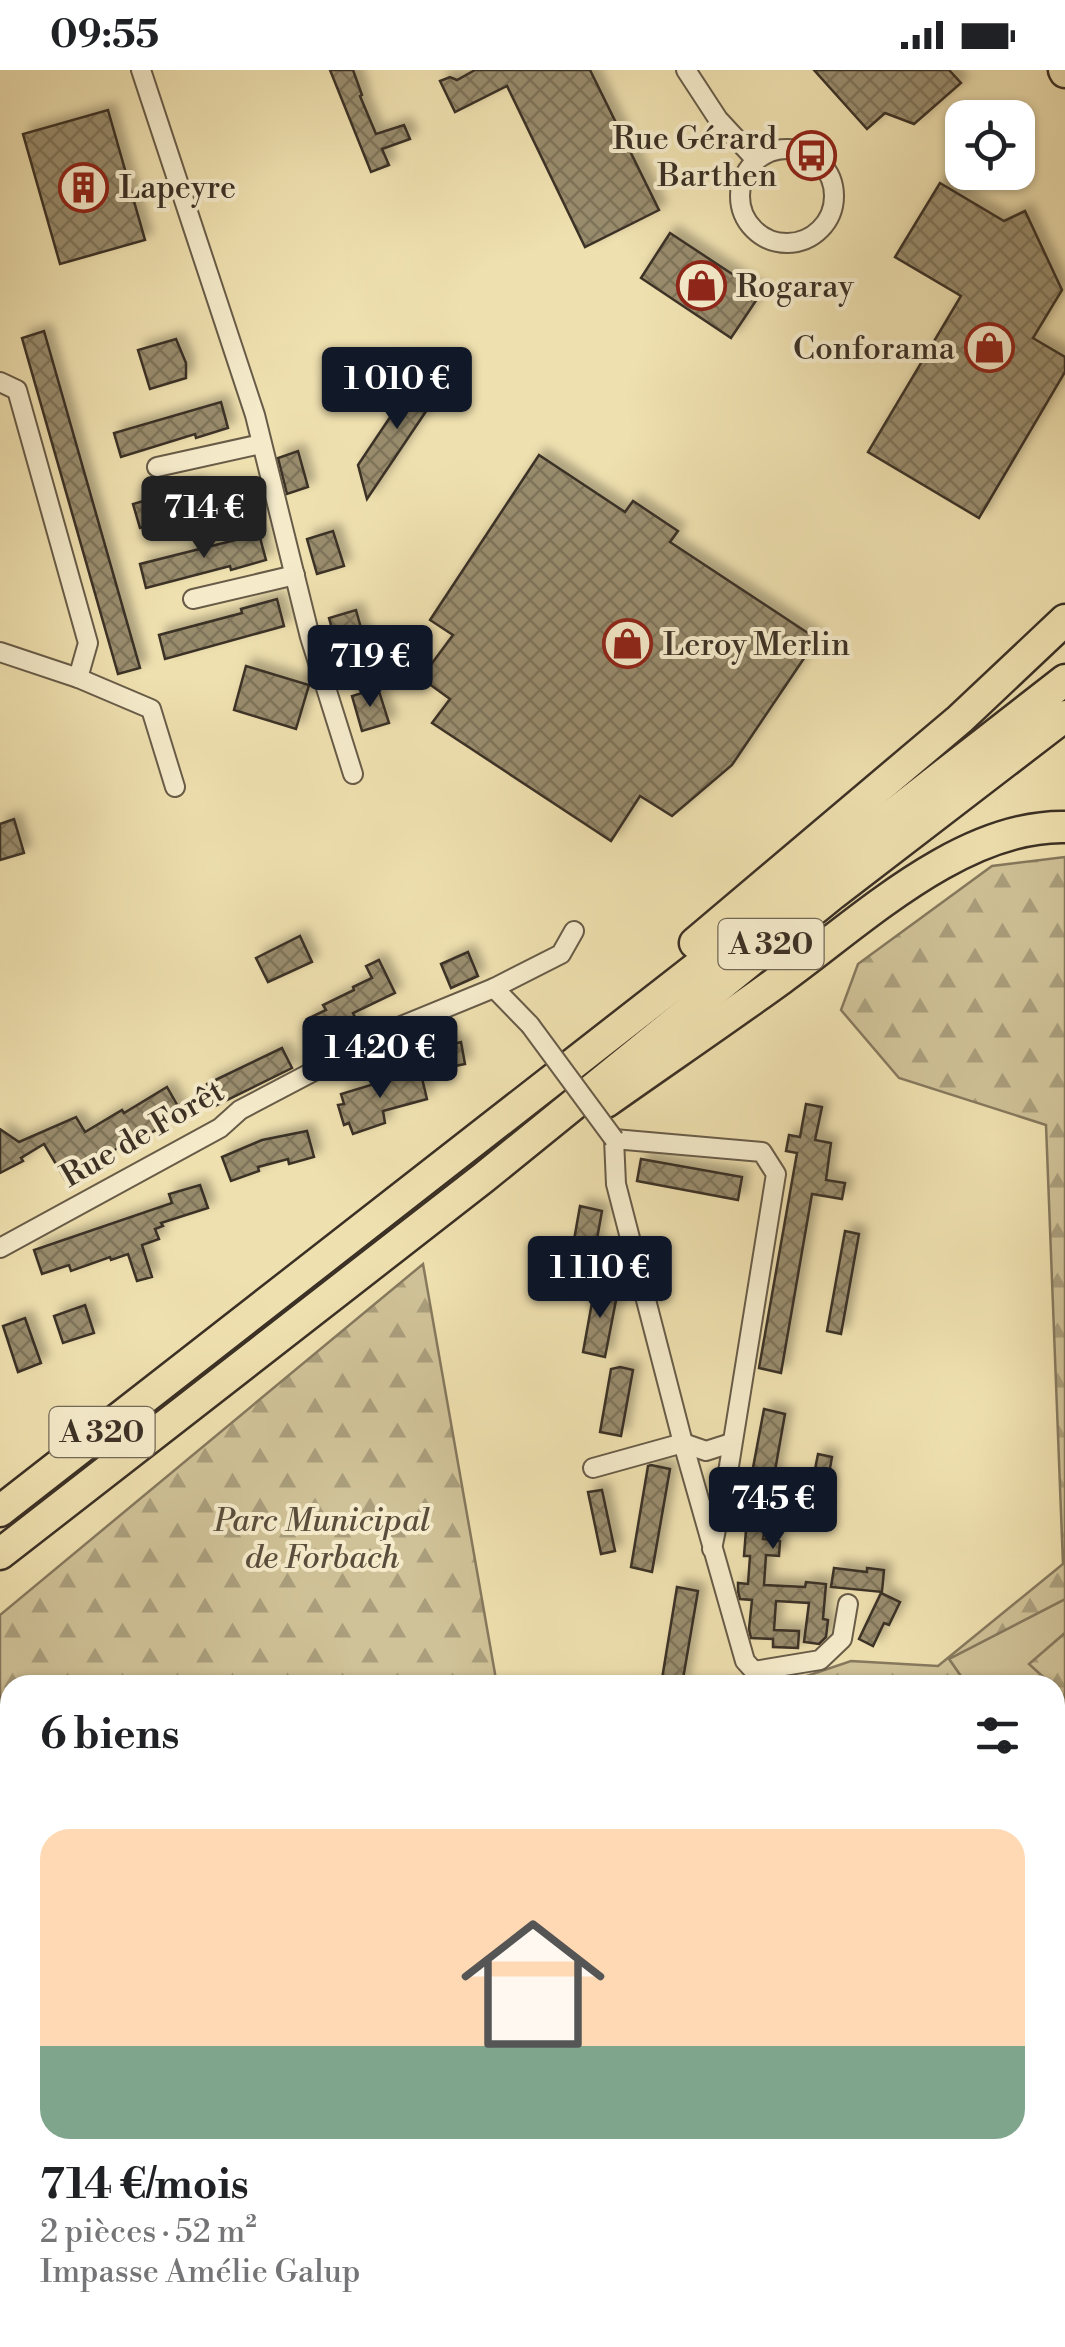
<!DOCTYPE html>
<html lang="fr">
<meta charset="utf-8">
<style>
:root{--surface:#fff;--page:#f6f6f6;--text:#202124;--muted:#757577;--line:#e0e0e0;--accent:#111827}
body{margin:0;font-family:"Libre Bodoni",serif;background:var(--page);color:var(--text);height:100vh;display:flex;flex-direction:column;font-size:38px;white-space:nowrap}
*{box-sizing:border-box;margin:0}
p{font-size:32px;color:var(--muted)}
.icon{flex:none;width:55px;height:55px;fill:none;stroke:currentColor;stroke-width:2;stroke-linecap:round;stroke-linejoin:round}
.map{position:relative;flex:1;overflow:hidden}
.details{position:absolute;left:0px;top:1605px;width:1065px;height:672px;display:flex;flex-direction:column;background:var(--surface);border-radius:30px 30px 0 0;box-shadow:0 2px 8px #0004}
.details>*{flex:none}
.tools{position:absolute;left:945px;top:30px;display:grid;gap:20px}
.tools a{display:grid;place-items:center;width:90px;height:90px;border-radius:20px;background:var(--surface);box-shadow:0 2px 8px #0004;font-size:50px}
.price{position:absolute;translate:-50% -85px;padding:0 22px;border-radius:10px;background:var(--accent);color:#fff;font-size:32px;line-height:65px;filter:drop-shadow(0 2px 5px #0008)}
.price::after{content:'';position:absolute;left:50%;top:60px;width:30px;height:22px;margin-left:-15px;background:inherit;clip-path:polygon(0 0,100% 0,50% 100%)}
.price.active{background:#222;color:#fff}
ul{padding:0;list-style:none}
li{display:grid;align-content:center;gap:20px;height:530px;padding:0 40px}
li+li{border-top:2px solid var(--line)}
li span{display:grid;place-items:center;height:310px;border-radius:30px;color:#555}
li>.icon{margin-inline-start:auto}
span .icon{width:180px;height:180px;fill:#fffc;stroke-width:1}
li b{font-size:42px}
h2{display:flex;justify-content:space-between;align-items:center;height:120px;padding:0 40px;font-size:42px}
.status{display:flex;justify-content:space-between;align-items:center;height:70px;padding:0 50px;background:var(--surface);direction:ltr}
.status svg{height:28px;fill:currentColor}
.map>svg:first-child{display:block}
</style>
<div class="status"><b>09:55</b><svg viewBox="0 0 49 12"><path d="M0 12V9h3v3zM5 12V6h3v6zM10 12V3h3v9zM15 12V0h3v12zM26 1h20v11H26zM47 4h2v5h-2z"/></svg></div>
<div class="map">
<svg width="1065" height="2277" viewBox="0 0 1065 2277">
<defs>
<pattern id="forest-firs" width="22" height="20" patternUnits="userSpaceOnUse" patternTransform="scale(2.5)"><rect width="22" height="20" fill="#d0c298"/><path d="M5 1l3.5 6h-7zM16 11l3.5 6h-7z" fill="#aa9e7c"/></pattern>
<pattern id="building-cross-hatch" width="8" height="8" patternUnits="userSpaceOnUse" patternTransform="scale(2.5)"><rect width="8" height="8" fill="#998c6d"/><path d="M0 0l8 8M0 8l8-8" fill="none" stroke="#7e7359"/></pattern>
<filter id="shadow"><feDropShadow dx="7" dy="-7" stdDeviation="5" flood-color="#0004"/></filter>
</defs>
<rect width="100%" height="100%" fill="#efe0af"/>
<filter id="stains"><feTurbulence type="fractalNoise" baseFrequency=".002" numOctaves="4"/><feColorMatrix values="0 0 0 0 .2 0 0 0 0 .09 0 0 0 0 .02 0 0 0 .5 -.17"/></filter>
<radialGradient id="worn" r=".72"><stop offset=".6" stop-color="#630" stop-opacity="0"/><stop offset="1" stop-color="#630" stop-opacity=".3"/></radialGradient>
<g fill="#d0c298" stroke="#86795e" stroke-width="2.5">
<path d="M1065,1529V1563L1030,1594L1052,1615H967L949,1589Z"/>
<path d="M1055,1618L1065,1627V1729L1055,1722Z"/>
</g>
<g fill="url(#forest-firs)" stroke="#86795e" stroke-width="2.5">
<path d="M1065,787V1529L949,1589L967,1615H780L851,1591L938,1596L1063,1494L1046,1055L899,1008L841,940L858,894L992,796Z"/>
<path d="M423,1194L497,1615H10V2268H1055V1722L1065,1729V2277H0V1545Z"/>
<path d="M1065,1563V1627L1055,1618V1615H1052L1029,1594Z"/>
</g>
<g fill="url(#building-cross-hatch)" stroke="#3b3025" stroke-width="2.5" filter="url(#shadow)">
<path d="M330,0H353L362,25L360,26L376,64L404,55L410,69L382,79L389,95L371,102Z"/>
<path d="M475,0H590L659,140L585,177L507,16L455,42L440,11L450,7L457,10Z"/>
<path d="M814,0H949L961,13L914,54L885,43L867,59Z"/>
<path d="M108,40L145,170L60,194L23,64Z"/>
<path d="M940,113L1004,151L1025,141L1062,220L1033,268L1065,287V302L979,448L868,382L961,226L895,187Z"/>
<path d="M670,163L761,223L731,268L641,208Z"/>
<path d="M44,261L140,598L118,604L22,268Z"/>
<path d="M176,269L186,293V308L150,319L138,280Z"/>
<path d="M419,304L441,319L367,429L358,395Z"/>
<path d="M221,332L228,358L196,368L195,364L121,387L114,363Z"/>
<path d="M298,381L308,417L287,424L278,388Z"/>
<path d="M539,385L625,442L633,431L678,461L670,472L817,569L732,695L672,746L640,726L611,771L432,653L450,629L421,608L453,565L430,550Z"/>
<path d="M197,415L203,438L140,458L133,434Z"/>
<path d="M333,461L344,496L317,504L307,469Z"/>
<path d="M259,464L266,490L231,500L230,496L146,518L140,494Z"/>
<path d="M277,529L284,556L165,589L159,565L242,543L241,539Z"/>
<path d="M356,540L366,576L339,583L329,548Z"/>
<path d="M246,596L309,615L296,659L234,640Z"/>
<path d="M378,618L389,653L362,661L352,626Z"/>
<path d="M14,749L24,783L0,790V754Z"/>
<path d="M300,866L312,892L268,912L256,888Z"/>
<path d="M468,882L478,906L451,918L441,894Z"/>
<path d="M379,890L395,923L353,943L359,956L320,977L307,949L326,940L323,935L354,920L353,917L372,908L366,896Z"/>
<path d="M449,971L450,975L461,972L465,994L421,1003L416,978Z"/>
<path d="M282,978L292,998L213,1037L207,1014Z"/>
<path d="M420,1000L427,1029L383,1041L385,1053L353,1064L349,1053L344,1055L338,1035L344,1034L341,1024Z"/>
<path d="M167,1017L183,1045L129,1075L128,1072L65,1109L44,1074L21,1088L23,1091L0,1103V1059L19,1072L76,1047L85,1062L122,1040L124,1043Z"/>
<path d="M806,1034L822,1037L815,1070L831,1073L826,1110L845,1113L842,1129L812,1124L781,1303L759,1298L797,1083L786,1081L789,1065L800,1067Z"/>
<path d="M307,1061L314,1087L289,1094L288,1089L258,1097L259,1101L231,1111L222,1087L262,1070Z"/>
<path d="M641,1089L742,1107L738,1130L637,1111Z"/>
<path d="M200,1115L208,1138L161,1153L163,1156L155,1159L159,1169L142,1175L152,1207L137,1211L128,1184L111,1190L110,1187L71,1201L69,1195L42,1204L34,1180L172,1133L169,1124Z"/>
<path d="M580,1136L602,1141L590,1208L568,1204Z"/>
<path d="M845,1161L859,1164L841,1264L827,1261Z"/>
<path d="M595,1216L618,1220L605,1287L583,1282Z"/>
<path d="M85,1235L94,1263L63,1273L54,1246Z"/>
<path d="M25,1248L41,1293L18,1302L3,1256Z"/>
<path d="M620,1297L633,1300L621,1366L600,1362L611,1299Z"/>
<path d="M764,1339L785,1344L763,1469L780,1471L779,1486L766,1485L764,1515L805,1517L806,1512L826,1514L823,1549L828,1550L826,1567L819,1574L804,1572L809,1533L776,1531L774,1560L799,1561L798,1578L773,1577V1569L751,1568L749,1559L752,1530L740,1529L738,1521V1513L748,1514L750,1486H744L747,1447L744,1446Z"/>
<path d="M818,1384L832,1387L821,1448L806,1445Z"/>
<path d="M651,1395L670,1399L652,1502L631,1497L648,1396Z"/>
<path d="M602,1420L615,1481L601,1484L588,1422Z"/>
<path d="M834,1498L867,1502V1498L884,1500L882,1522L831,1517Z"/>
<path d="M677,1517L698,1521L682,1615H661Z"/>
<path d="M881,1523L900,1532L889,1555L884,1553L873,1576L859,1569Z"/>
</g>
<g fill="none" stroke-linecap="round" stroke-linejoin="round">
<defs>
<g id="street">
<path d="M141,0L255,345L310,567L353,704"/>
<path d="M686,0L718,49L756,90"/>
<circle cx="787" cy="126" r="47"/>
<path d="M0,312L17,320L88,573L78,608"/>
<path d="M157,397L261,374"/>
<path d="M193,529L295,505"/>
<path d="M0,582L78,608L151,639L175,717"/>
<path d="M494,918L530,955"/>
<path d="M0,1178L220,1058L240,1040L394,959L494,918L561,884L574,861"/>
<path d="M593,1398L683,1373L706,1381L731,1373"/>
<path d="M712,1479L729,1396L776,1104L762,1082L614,1069L616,1114L683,1373L745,1591L754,1601L820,1590L842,1569L848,1534"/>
</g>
<g id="highway">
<path d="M1064,0L1065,2"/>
<path d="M695,873L960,649L1065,550"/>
<path d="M606,1032C664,991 723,951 781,909C860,852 961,755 1065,757"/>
<path d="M0,1441L1065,610"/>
<path d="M0,1484L483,1108L833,824L1065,646"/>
</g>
</defs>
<use href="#street" stroke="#685c48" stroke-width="22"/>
<use href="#highway" stroke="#3b3025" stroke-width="35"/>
<use href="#street" stroke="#f5ebcb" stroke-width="18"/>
<use href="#highway" stroke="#efe0af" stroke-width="30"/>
<defs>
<path id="street-bridge" d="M530,955L614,1069"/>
</defs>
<use href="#street-bridge" stroke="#685c48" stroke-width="22" stroke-linecap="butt"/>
<use href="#street-bridge" stroke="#f5ebcb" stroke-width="18"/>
</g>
<defs>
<symbol id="bus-ring" viewBox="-11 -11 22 22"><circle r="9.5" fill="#f5ebcb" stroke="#8f2418" stroke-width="1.5"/><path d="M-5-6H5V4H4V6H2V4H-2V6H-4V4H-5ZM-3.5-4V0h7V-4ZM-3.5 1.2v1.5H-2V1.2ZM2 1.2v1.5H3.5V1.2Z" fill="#8f2418"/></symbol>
<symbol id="building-ring" viewBox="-11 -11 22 22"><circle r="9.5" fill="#f5ebcb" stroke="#8f2418" stroke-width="1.5"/><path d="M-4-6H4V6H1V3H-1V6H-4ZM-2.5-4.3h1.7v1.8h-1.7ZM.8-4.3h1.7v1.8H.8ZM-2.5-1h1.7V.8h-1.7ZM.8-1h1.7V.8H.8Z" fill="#8f2418"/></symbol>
<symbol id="shop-ring" viewBox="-11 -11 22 22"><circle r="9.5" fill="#f5ebcb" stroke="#8f2418" stroke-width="1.5"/><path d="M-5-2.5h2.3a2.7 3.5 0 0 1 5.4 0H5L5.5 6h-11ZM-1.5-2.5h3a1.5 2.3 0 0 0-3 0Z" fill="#8f2418"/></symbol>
</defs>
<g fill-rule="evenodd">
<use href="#bus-ring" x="784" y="58" width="55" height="55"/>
<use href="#building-ring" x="56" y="90" width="55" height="55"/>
<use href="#shop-ring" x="674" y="188" width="55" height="55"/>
<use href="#shop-ring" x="962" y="250" width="55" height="55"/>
<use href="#shop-ring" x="600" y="546" width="55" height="55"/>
</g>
<g text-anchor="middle" stroke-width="8" stroke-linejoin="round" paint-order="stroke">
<g fill="#f5ebcb" stroke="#736857" stroke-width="2.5">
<rect x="718.5" y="849" width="105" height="50" rx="8"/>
<rect x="49.5" y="1337" width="105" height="50" rx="8"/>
</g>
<g font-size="30" font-weight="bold" fill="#3b3025">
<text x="771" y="884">A 320</text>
<text x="102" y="1372">A 320</text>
</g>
<g font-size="32" fill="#3b3025" stroke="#f5ebcb" text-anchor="start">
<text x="777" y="79" text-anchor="end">Rue Gérard<tspan x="777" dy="37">Barthen</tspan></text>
<text x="119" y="128">Lapeyre</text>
<text x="736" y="227">Rogaray</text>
<text x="955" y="289" text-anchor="end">Conforama</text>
<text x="663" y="585">Leroy Merlin</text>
</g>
<g font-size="32" fill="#3b3025" stroke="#f5ebcb">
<text transform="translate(142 1063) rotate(-30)" y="11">Rue de Forêt</text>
</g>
<g font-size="32" font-style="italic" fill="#594d3c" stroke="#f5ebcb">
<text x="322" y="1461">Parc Municipal<tspan x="322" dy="37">de Forbach</tspan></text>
</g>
</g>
<rect width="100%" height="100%" filter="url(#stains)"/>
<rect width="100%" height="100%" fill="url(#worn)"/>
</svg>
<div class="tools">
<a><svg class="icon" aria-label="locate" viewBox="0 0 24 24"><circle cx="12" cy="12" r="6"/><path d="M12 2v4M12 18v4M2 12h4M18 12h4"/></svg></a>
</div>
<b class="price" style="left:397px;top:362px">1 010 €</b>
<b class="price active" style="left:204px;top:491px">714 €</b>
<b class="price" style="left:370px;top:640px">719 €</b>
<b class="price" style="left:380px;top:1031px">1 420 €</b>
<b class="price" style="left:600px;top:1251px">1 110 €</b>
<b class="price" style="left:773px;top:1482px">745 €</b>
<section class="details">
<h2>6 biens<svg class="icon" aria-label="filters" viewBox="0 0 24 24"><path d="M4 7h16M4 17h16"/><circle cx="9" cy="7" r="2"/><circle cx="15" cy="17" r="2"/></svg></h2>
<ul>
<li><span style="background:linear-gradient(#ffd9b3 70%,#7fa58c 0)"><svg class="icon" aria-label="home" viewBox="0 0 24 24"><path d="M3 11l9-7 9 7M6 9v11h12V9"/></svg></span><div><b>714 €/mois</b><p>2 pièces · 52 m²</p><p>Impasse Amélie Galup</p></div></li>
</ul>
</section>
</div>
